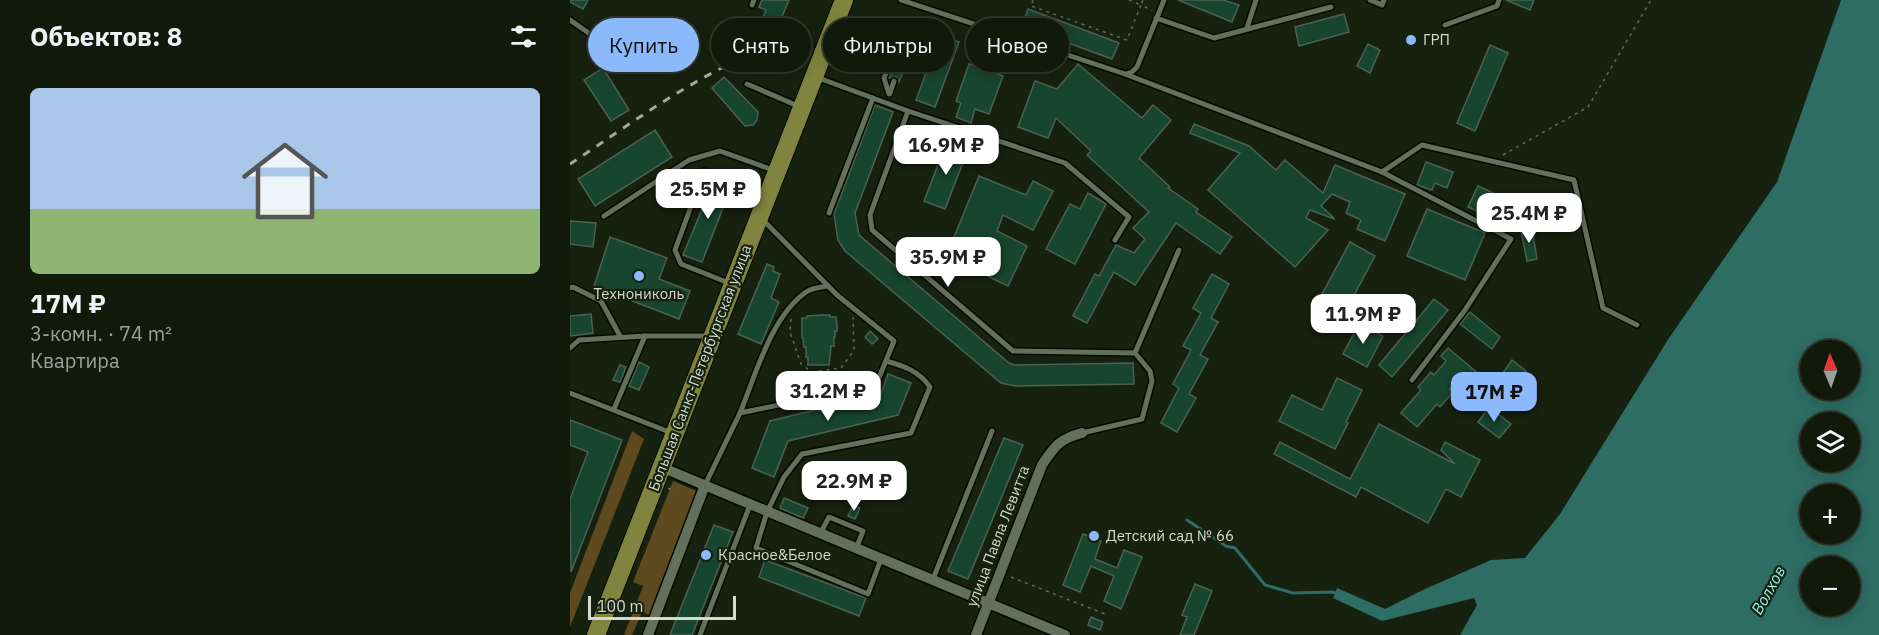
<!DOCTYPE html>
<html lang="ru">
<meta charset="utf-8">
<style>
:root{--surface:#11190b;--page:#1e2619;--text:#f1f3f6;--muted:#9ca09d;--line:#30382c;--accent:#8cb9fc}
body{margin:0;font-family:"IBM Plex Sans",sans-serif;background:var(--page);color:var(--text);height:100vh;display:flex;flex-direction:column;font-size:22px;white-space:nowrap}
*{box-sizing:border-box;margin:0}
p{font-size:20px;color:var(--muted)}
.icon{flex:none;width:33px;height:33px;fill:none;stroke:currentColor;stroke-width:2;stroke-linecap:round;stroke-linejoin:round}
.map{position:relative;flex:1;overflow:hidden}
.panel{display:flex;flex-direction:column;background:var(--surface);width:570px}
.panel>*{flex:none}
.hud{position:absolute;left:18px;top:18px;width:570px;height:54px;display:flex;gap:12px}
.needle{width:39px;rotate:358deg}
.fabs{position:absolute;left:1230px;top:340px;display:grid;gap:12px}
.fabs a{display:grid;place-items:center;width:60px;height:60px;border-radius:50%;background:var(--surface);box-shadow:0 3px 15px #0003,0 0 0 2px var(--line);font-size:30px}
.scale{position:absolute;left:18px;bottom:15px;width:148px;box-sizing:border-box;padding-left:6px;border:3px solid #d3dace;border-top:0;font-size:16px;line-height:21px;white-space:nowrap;color:#d3dace;-webkit-text-stroke:4px #17210f;paint-order:stroke}
.price{position:absolute;translate:-50% -51px;padding:0 14px;border-radius:12px;background:#fff;color:#222;font-size:20px;line-height:39px;filter:drop-shadow(0 2px 3px #0008)}
.price::after{content:'';position:absolute;left:50%;top:36px;width:18px;height:14px;margin-left:-9px;background:inherit;clip-path:polygon(0 0,100% 0,50% 100%)}
.price.active{background:var(--accent);color:#111}
ul{padding:0;list-style:none}
li{display:grid;align-content:center;gap:12px;height:318px;padding:0 30px}
li+li{border-top:2px solid var(--line)}
li span{display:grid;place-items:center;height:186px;border-radius:9px;color:#555}
li>.icon{margin-inline-start:auto}
span .icon{width:108px;height:108px;fill:#fffc;stroke-width:1}
li b{font-size:26px}
h2{display:flex;justify-content:space-between;align-items:center;height:72px;padding:0 30px;font-size:26px}
.chip{padding:0 21px;border-radius:27px;background:var(--surface);box-shadow:0 3px 15px #0003,0 0 0 2px var(--line);font-size:21px;line-height:54px}
.chip.active{background:var(--accent);color:#111}
main{display:flex;flex:1;min-height:0}
.map>svg:first-child{display:block}
</style>
<main>
<section class="panel">
<h2>Объектов: 8<svg class="icon" aria-label="filters" viewBox="0 0 24 24"><path d="M4 7h16M4 17h16"/><circle cx="9" cy="7" r="2"/><circle cx="15" cy="17" r="2"/></svg></h2>
<ul>
<li><span style="background:linear-gradient(#a9c7e8 65%,#8fb573 0)"><svg class="icon" aria-label="home" viewBox="0 0 24 24"><path d="M3 11l9-7 9 7M6 9v11h12V9"/></svg></span><div><b>17M ₽</b><p>3-комн. · 74 m²</p><p>Квартира</p></div></li>
</ul>
</section>
<div class="map">
<svg width="1309" height="635" viewBox="0 0 1309 635">
<rect width="100%" height="100%" fill="#17210f"/>
<g fill="#5f491e">
<path d="M62,431L74,439L0,627V593Z"/>
<path d="M103,481L129,492L82,616L72,612L62,635H54L73,586L63,582Z"/>
</g>
<path fill="#2e6d64" fill-rule="evenodd" d="M1271,0H1309V635H890L907,605L904,598L812,621L763,598L767,588L815,609L855,589L921,560L955,558L990,514L1099,338L1207,182ZM1240,351H1280V390H1240ZM1240,423H1280V462H1240ZM1240,495H1280V534H1240ZM1240,567H1280V606H1240Z"/>
<g fill="none" stroke-linecap="round" stroke-linejoin="round">
<path stroke="#2e6d64" stroke-width="3" d="M617,520L656,546L665,548L695,585L723,593L763,592L768,594"/>
</g>
<g fill="#17452d" stroke="#4b6153" stroke-width="1.5">
<path d="M0,0H18L13,9L0,2Z"/>
<path d="M192,0H219L206,31L190,25L196,10L189,7Z"/>
<path d="M608,0H653L669,5L662,22Z"/>
<path d="M936,0H964L960,10Z"/>
<path d="M458,9L549,43L542,59L452,26Z"/>
<path d="M774,14L779,32L729,46L725,27Z"/>
<path d="M370,35L389,42L365,107L346,100Z"/>
<path d="M798,44L810,50L800,73L787,66Z"/>
<path d="M920,45L938,53L905,131L887,123Z"/>
<path d="M330,51L331,55L334,57L340,54L329,82L326,77L319,78Z"/>
<path d="M399,64L433,76L419,114L405,109L401,123L386,117L391,103L386,101Z"/>
<path d="M508,64L572,118L583,105L601,120L569,158L600,187L598,188L628,209L626,212L662,237L650,254L606,223L565,285L544,272L517,323L503,316L525,274L529,276L546,245L564,253L575,239L563,228L579,212L517,155L521,151L486,118L478,138L448,127L465,81L487,89Z"/>
<path d="M33,68L59,110L41,121L14,80Z"/>
<path d="M154,77L188,112L187,120L183,125L175,126L142,88Z"/>
<path d="M305,105L323,112L285,213L289,235L439,363L445,365L563,363L564,384L446,386L431,383L275,251L268,240L264,214Z"/>
<path d="M624,124L679,146L706,170L715,160L753,193L765,165L835,194L815,241L787,229L791,220L776,213L780,202L762,194L751,206L764,218V219L740,210L736,218L758,230L725,267L638,190L670,153L620,133Z"/>
<path d="M85,130L102,157L25,206L8,179Z"/>
<path d="M376,144L397,152L375,209L354,201Z"/>
<path d="M856,162L883,172L877,188L865,183L862,190L847,185Z"/>
<path d="M146,176L163,182L132,262L113,255Z"/>
<path d="M409,176L456,195L463,181L483,191L463,230L433,215L427,231L457,246L438,286L417,276L425,260L382,242Z"/>
<path d="M908,186L932,197L922,218L898,207Z"/>
<path d="M518,193L536,204L505,264L476,249L500,204L510,209Z"/>
<path d="M857,209L915,233L895,280L837,256Z"/>
<path d="M0,221L26,223L23,247L0,244Z"/>
<path d="M962,228L967,259L957,261L951,231Z"/>
<path d="M40,237L97,258L89,279L120,291L109,319L24,286Z"/>
<path d="M780,242L805,256L775,312L750,298Z"/>
<path d="M197,264L204,267L203,271L210,274L201,298L209,302L191,344L168,334Z"/>
<path d="M642,274L659,284L641,318L648,322L630,355L638,359L619,394L626,398L607,432L591,423L609,388L603,384L621,350L613,346L631,313L623,308Z"/>
<path d="M864,299L878,310L822,377L809,365Z"/>
<path d="M900,312L930,337L922,349L890,324Z"/>
<path d="M21,314L23,333L0,336V316Z"/>
<path d="M252,315H260V317H266L267,324V331H265V337H264V346H261L259,365H238V357H236V347H234L233,338H232V318H237V316Z"/>
<path d="M789,324L813,336L797,367L773,354Z"/>
<path d="M300,331L308,339L302,344L295,337Z"/>
<path d="M878,348L910,375L902,384L892,375L880,389L883,392L870,407L867,404L847,427L831,413L851,390L848,387L861,372L864,375L876,361L871,356Z"/>
<path d="M942,360L956,371L944,388L930,377Z"/>
<path d="M69,362L79,367L69,390L59,386Z"/>
<path d="M50,365L56,367L50,382L43,380Z"/>
<path d="M318,374L341,383L328,415L218,441L204,477L182,468L200,421L311,394Z"/>
<path d="M767,378L792,390L776,422L778,423L765,449L709,421L722,395L752,410Z"/>
<path d="M919,407L941,424L929,438L908,422Z"/>
<path d="M0,420L52,440L1,572L0,499L18,452L0,445Z"/>
<path d="M809,424L885,464L871,450L875,442L910,460L891,497L876,489L858,523L791,487L786,497L704,454L710,442L780,479Z"/>
<path d="M434,438L453,445L398,579L378,571Z"/>
<path d="M214,498L238,508L233,518L210,508Z"/>
<path d="M283,505L290,508L285,519L278,516Z"/>
<path d="M144,525L163,532L157,547L122,635H100Z"/>
<path d="M513,534L531,541L525,559L547,568L554,550L572,557L551,609L534,601L544,576L521,566L510,592L493,585Z"/>
<path d="M195,560L296,598L289,616L189,577Z"/>
<path d="M625,584L642,591L624,635H610L617,617L612,615Z"/>
<path d="M521,617L533,622L530,630L518,625Z"/>
</g>
<g fill="none" stroke-linecap="round" stroke-linejoin="round">
<defs>
<g id="lane">
<path d="M331,0L555,74L812,172L941,239L895,310L842,380"/>
<path d="M800,0L812,5L814,0"/>
<path d="M182,5L184,0"/>
<path d="M586,18L644,38L761,7"/>
<path d="M0,20L33,43"/>
<path d="M875,25L927,6L929,0"/>
<path d="M677,28L686,0"/>
<path d="M556,74L562,72L567,67L594,0"/>
<path d="M246,77L338,111L495,163L559,217L545,240"/>
<path d="M177,84L228,106"/>
<path d="M320,93L324,81"/>
<path d="M319,94L314,78L329,38L339,42L335,52"/>
<path d="M338,111L300,215L302,230L443,351L565,353L580,371L582,381L572,419L512,433"/>
<path d="M134,171L105,250L111,264L159,283"/>
<path d="M812,172L852,145L1004,180L1033,308L1067,325"/>
<path d="M259,213L303,98"/>
<path d="M34,216L119,160L150,151L203,170"/>
<path d="M0,288L3,287L31,301L50,336"/>
<path d="M0,348L9,340L75,336H139"/>
<path d="M565,353L609,250"/>
<path d="M0,393L102,433"/>
<path d="M44,409L75,336"/>
<path d="M170,413C186,374 201,317 236,292C242,288 251,287 258,286"/>
<path d="M135,485L170,413L306,385L324,341L267,295L193,220"/>
<path d="M250,534L259,517L293,531L286,549"/>
<path d="M311,559L298,594L186,548L197,512L214,477L232,454L341,433L360,387C349,371 334,366 316,361"/>
<path d="M363,579L422,431"/>
<path d="M130,635L180,505"/>
</g>
<g id="street">
<path d="M91,467L495,635"/>
<path d="M78,635L135,485"/>
<path d="M406,635L472,465C485,446 489,439 512,433"/>
</g>
<path id="primary" d="M26,635L274,0"/>
</defs>
<use href="#lane" stroke="#030a00" stroke-width="8"/>
<use href="#street" stroke="#030a00" stroke-width="13"/>
<use href="#primary" stroke="#030a00" stroke-width="20"/>
<g stroke="#636b5c" stroke-width="1.5" stroke-dasharray="3 4.5" stroke-linecap="butt">
<path d="M463,0L461,6L557,40L571,5L582,10"/>
<path d="M559,0L571,5L573,0"/>
<path d="M933,155L1018,107L1081,0"/>
<path d="M221,319L220,332L231,364L242,372L271,368L284,350L283,317"/>
<path d="M98,488L105,492"/>
<path d="M441,577L535,614"/>
</g>
<use href="#lane" stroke="#63705b" stroke-width="5"/>
<use href="#street" stroke="#63705b" stroke-width="10"/>
<use href="#primary" stroke="#80843f" stroke-width="18"/>
<path stroke="#a1a99b" stroke-width="3" stroke-dasharray="8 8" stroke-linecap="butt" d="M0,164C70,118 151,55 233,38"/>
</g>
<g fill="#8cb9fc" stroke="#17210f" stroke-width="2">
<circle cx="841" cy="40" r="6"/>
<circle cx="69" cy="276" r="6"/>
<circle cx="524" cy="536" r="6"/>
<circle cx="136" cy="555" r="6"/>
</g>
<g text-anchor="middle" stroke-width="4.5" stroke-linejoin="round" paint-order="stroke">
<g font-size="15" fill="#d3dace" stroke="#17210f" text-anchor="start">
<text x="853" y="45">ГРП</text>
<text x="69" y="299" text-anchor="middle">Технониколь</text>
<text x="536" y="541">Детский сад № 66</text>
<text x="148" y="560">Красное&amp;Белое</text>
</g>
<g font-size="15" fill="#d3dace" stroke="#17210f">
<text transform="translate(130 368) rotate(-69)" y="5">Большая Санкт-Петербургская улица</text>
<text transform="translate(428 536) rotate(-69)" y="5">улица Павла Левитта</text>
</g>
<g font-size="16" font-style="italic" fill="#94f6e7" stroke="#17210f">
<text transform="translate(1198 590) rotate(-61)" y="6">Волхов</text>
</g>
</g>
</svg>
<div class="fabs">
<a><svg class="needle" viewBox="-14 -14 28 28"><path d="M0-13l5 13h-10z" fill="#e53935"/><path d="M0 13l5-13h-10z" fill="#9ca09d"/></svg></a>
<a><svg class="icon" aria-label="layers" viewBox="0 0 24 24"><path d="M12 4l9 5-9 5-9-5zM3 14l9 5 9-5"/></svg></a>
<a>+</a>
<a>−</a>
</div>
<div class="scale">100 m</div>
<b class="price" style="left:376px;top:176px">16.9M ₽</b>
<b class="price" style="left:138px;top:220px">25.5M ₽</b>
<b class="price" style="left:959px;top:244px">25.4M ₽</b>
<b class="price" style="left:378px;top:288px">35.9M ₽</b>
<b class="price" style="left:793px;top:345px">11.9M ₽</b>
<b class="price" style="left:258px;top:422px">31.2M ₽</b>
<b class="price active" style="left:924px;top:423px">17M ₽</b>
<b class="price" style="left:284px;top:512px">22.9M ₽</b>
<div class="hud">
<a class="chip active">Купить</a>
<a class="chip">Снять</a>
<a class="chip">Фильтры</a>
<a class="chip">Новое</a>
</div>
</div>
</main>
